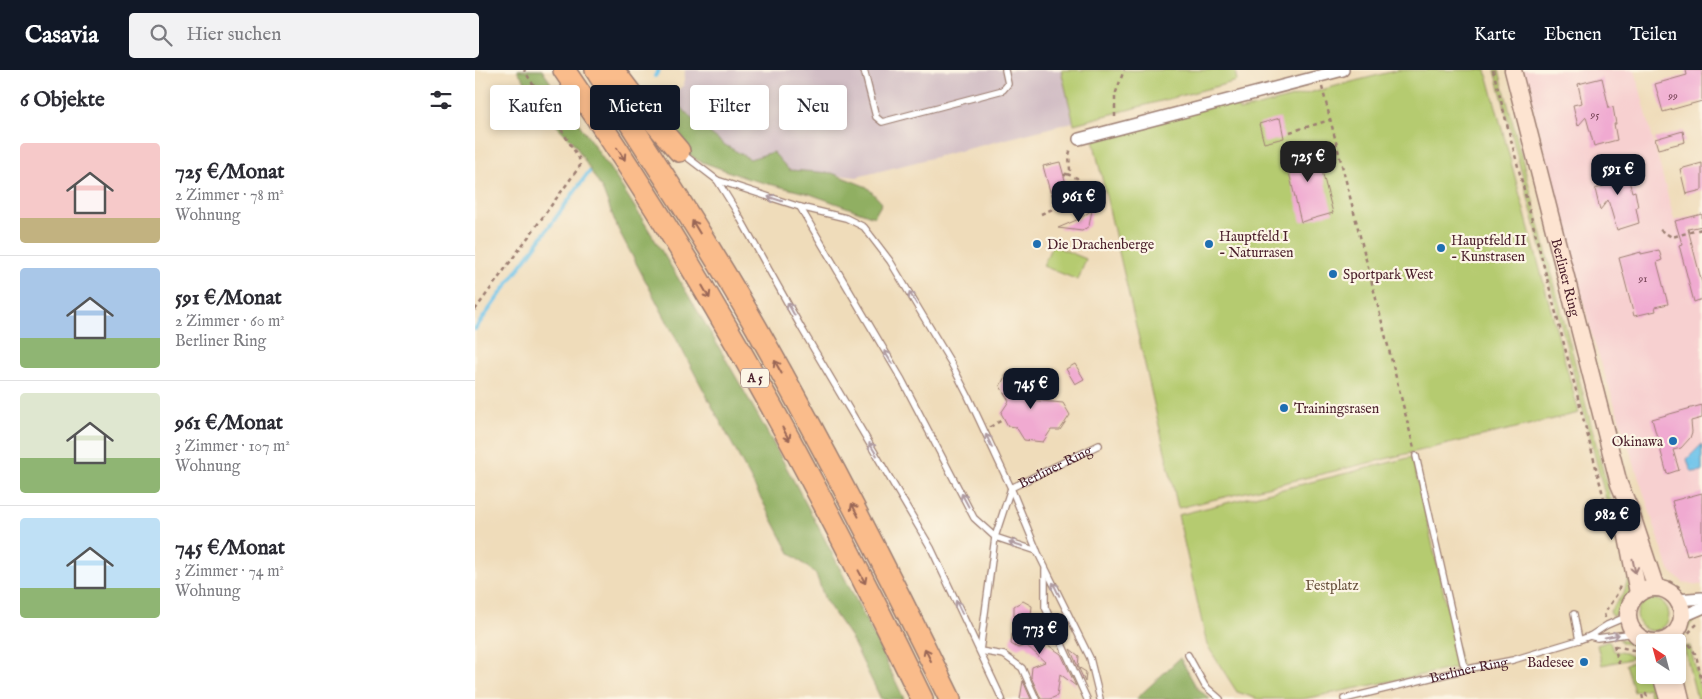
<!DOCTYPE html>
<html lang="de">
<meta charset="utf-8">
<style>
:root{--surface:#fff;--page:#f2f2f3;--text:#2b2b33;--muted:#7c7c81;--line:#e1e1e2;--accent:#111827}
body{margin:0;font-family:"IM FELL English",serif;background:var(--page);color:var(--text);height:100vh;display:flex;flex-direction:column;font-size:19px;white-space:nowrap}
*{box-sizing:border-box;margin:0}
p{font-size:16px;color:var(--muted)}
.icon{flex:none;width:28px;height:28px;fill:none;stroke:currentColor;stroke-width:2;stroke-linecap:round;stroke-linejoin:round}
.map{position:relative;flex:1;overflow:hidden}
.panel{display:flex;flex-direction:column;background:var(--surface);width:475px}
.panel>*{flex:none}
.guide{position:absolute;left:15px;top:15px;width:475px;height:45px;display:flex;gap:10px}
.needle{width:32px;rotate:324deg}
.tools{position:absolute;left:1161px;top:564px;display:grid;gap:10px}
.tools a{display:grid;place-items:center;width:50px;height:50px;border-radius:5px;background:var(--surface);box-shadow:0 2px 8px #0003;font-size:25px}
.price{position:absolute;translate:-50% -42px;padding:0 11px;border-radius:10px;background:var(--accent);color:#fff;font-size:16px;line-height:32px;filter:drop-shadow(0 1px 2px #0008)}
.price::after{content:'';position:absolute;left:50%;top:30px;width:15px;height:11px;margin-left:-8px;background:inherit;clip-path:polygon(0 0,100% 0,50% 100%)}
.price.on{background:#222;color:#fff}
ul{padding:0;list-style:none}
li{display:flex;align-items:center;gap:15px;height:125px;padding:0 20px}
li+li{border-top:1px solid var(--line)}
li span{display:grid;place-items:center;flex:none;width:140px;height:100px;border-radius:5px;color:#555}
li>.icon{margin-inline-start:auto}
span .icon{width:60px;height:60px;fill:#fffc;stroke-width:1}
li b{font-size:21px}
h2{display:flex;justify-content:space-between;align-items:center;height:60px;padding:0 20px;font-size:21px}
.pill{padding:0 18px;border-radius:5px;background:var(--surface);box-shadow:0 2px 8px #0003;font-size:18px;line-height:45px}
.pill.on{background:var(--accent);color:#fff}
header{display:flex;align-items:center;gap:30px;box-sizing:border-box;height:70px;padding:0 25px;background:var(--accent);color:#fff}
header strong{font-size:24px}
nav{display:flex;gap:28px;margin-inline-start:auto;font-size:18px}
.search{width:350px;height:45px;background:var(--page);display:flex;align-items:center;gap:12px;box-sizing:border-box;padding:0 18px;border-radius:5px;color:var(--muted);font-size:19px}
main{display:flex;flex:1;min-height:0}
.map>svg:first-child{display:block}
</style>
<header>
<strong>Casavia</strong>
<div class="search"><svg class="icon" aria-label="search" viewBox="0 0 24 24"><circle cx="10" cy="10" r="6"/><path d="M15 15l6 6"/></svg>Hier suchen</div>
<nav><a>Karte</a><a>Ebenen</a><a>Teilen</a></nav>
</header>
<main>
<section class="panel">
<h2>6 Objekte<svg class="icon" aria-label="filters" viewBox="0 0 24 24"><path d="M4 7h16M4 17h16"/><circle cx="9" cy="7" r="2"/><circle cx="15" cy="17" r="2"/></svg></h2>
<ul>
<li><span style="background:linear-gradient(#f6c9c9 75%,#c2b280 0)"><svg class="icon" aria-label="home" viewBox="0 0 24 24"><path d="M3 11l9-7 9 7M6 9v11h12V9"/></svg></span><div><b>725 €/Monat</b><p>2 Zimmer · 78 m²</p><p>Wohnung</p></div></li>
<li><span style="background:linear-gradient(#a9c7e8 70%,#8fb573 0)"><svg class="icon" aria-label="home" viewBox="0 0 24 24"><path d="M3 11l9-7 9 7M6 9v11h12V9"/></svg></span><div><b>591 €/Monat</b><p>2 Zimmer · 60 m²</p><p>Berliner Ring</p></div></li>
<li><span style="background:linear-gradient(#dfe7d0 65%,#8fb573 0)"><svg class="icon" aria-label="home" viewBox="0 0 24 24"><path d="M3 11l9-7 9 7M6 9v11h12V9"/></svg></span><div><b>961 €/Monat</b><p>3 Zimmer · 107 m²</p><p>Wohnung</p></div></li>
<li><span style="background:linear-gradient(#bfe0f5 70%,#8fb573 0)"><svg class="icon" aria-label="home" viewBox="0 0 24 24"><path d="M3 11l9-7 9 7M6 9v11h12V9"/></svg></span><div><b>745 €/Monat</b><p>3 Zimmer · 74 m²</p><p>Wohnung</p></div></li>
</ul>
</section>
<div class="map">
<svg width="1227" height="629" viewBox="0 0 1227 629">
<rect width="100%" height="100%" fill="#fcf5e5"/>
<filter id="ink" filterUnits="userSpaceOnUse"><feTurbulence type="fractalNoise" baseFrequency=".02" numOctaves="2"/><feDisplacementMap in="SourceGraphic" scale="10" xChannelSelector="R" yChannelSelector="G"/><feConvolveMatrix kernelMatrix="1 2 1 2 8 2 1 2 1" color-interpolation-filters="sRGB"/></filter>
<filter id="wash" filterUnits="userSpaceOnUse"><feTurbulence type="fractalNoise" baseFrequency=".0096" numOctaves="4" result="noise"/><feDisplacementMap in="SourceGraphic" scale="20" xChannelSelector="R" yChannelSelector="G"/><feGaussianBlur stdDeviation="1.12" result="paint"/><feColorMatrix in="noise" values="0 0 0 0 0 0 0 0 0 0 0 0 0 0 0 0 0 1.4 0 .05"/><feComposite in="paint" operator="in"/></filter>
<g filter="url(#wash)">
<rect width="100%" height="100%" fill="#efdcba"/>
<path fill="#f7d0d0" d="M1048,0H1160L1202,161L1227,158V515L1209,513L1194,500L1117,266Z"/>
<path fill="#d2bec5" d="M210,0H586L598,52L382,107L314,100L298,82L275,89L250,75L216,48L195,24L209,16Z"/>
<g fill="#b5cb6f" stroke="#80754d">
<path d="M586,0H760L762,11L599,54Z"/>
<path d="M923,0H1011L1104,343L703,438L617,65L761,31L764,41Z"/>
<path d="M1020,0H1024L1148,478L1144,479Z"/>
<path d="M577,175L611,189L603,210L568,196Z"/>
<path d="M937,387L986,597L828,629H783L762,622L732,575L703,445Z"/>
<path d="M1154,509L1156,519L1142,543L1137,547L1135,541L1149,523L1152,512Z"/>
<circle cx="1178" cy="545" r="16"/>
<path d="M1221,545V549C1211,557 1207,568 1203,579L1201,570L1213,551Z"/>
<path d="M1144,569L1159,571L1170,578V583L1157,574L1147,573Z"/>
<path d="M1134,571L1139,581L1150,583L1160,588L1127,595L1122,575Z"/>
<path d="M1215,576L1227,625V629H1222L1209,577Z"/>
<path d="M1162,591L1170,599V605L1176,606L1182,629H1176L1173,618L1159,622L1151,594Z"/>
</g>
<g fill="#90af62" stroke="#6d6746">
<path d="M42,0H67C99,48 134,95 164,144C261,301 351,463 429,629H406L375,566L350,530L341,504L315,483L143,159L128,121L99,73L79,53Z"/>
<path d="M195,24L216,48L250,75L275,89L298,82L314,100L357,103L392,117L407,133L399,147L335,124L274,109L222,90L191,65L170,33L178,26Z"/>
<path d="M705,588L722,618L735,629H661Z"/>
</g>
<path fill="#6dc3ea" stroke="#5c718a" d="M1227,374V401L1218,402L1215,399L1212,389Z"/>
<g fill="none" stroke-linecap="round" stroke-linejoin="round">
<g stroke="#6dc3ea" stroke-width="4">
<path d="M180,6L184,0"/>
<path d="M0,259L114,102"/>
</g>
</g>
<g id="blocks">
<g fill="#f0aad1">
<path d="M1211,0H1227V31L1188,42L1180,14L1212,5Z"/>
<path d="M1127,8L1134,38L1138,37L1141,54H1139L1142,70L1119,76L1111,47L1103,56L1098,35L1107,33L1103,14Z"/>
<path d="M805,48L809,68L789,73L784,54Z"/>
<path d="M1208,61L1210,72L1183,79L1180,69Z"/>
<path d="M840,74L858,143L826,152L809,82Z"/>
<path d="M1149,91L1157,122L1160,121L1163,137L1161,138L1164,153L1142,160L1133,130L1125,140L1120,119L1129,116L1126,98Z"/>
<path d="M585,92L593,121L576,125L568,96Z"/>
<path d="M1227,93V120L1211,124L1205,99Z"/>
<path d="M617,140L614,156L607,161L583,158L604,149Z"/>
<path d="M1227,144V156L1213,159L1227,213V229L1219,232L1204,175L1207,174L1200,151Z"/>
<path d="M1184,180L1187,190L1182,192L1193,234L1180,237L1181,241L1159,246L1144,188L1166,182V184Z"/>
<path d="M600,294L609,309L600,314L591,299Z"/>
<path d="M532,303L547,304L555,320H574L555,330L588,333L595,345L585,360H576L568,372L549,370L541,357L533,356L526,343L534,331L525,316Z"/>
<path d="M1227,335V348L1216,351L1217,362L1215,368L1206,378L1198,380L1204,400L1192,404L1177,349Z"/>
<path d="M1227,423V482L1212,486L1197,431Z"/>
<path d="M548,531L557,536L555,554L564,549L563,561L570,566V573L586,584L601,616L585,604L582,626L575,629H566L556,607L557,597L570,592L551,575L543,578L536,574L537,564L553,555L539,546V536Z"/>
<path d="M595,579L604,586L603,597L611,602L610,612Z"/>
<path d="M548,611L556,629H545Z"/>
</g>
</g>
</g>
<g filter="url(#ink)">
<use href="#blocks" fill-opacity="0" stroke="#9c7e72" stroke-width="1"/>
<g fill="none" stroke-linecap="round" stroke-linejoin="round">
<defs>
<g id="lane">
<path d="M389,0L401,47L407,52L528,20L533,14L530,0"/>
<path d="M208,84L242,110L325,137L371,148L389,157L415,191L475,291L493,326L536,418L562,481L615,588L625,629"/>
<path d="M242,110L260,139L327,259L456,478L527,629"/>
<path d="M325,137L427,310L499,448L520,467L562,481"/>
<path d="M941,386L988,593L992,599"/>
<path d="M570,500V537L612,629"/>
<path d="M1099,544L1104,570"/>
<path d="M1115,566L1122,568L1160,563"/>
<path d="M713,585L730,616L745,629"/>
<path id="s1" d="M561,629L547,598L529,585L505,581L520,467L536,418L624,375"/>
<path id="s2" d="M869,629L992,599L1038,590L1104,570L1115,566L1132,555L1153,546"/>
</g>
<g id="street">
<path d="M604,69L868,0"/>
<path d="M1202,530L1227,528"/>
<path d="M1206,547L1227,538"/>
</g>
<g id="secondary">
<path id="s3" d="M1038,0L1144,414L1154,437L1181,518"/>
<path d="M1148,446L1163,523"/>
<circle cx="1180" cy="545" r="27"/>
<path d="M1186,605L1193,629"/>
<path d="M1200,605L1206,629"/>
</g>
<g id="highway">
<path d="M89,0C227,199 342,412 447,629"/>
<path d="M121,0C175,85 231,169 281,257C350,379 414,503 475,629"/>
<path d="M138,0L167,38L204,81"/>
</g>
</defs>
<use href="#lane" stroke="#9c7e72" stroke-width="8"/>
<use href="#street" stroke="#9c7e72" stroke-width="14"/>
<use href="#secondary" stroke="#9c7e72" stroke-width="19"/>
<use href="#highway" stroke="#9c7e72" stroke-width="24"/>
<g stroke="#9c7e72" stroke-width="2.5" stroke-dasharray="4 4" stroke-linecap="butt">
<path d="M1018,0L1133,444"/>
<path d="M847,17L939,378"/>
<path d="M640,47V25L649,0"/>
<path d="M815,62L855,50"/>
<path d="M592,104L602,108L604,125"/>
<path d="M589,106L595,100L594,85L596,78"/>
<path d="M590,128L597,136"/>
<path d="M566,144L587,135L590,130L589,127"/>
<path d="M1185,160L1197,167L1227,159"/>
<path d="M0,240L105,96L104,88L49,0"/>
<path d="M515,357L529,349"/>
<path d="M1194,511L1206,518"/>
<path d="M1130,548L1129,543L1142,524L1146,513"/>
<path d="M1210,567L1221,585L1227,612"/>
<path d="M1139,575L1144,594"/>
<path d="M1140,576L1158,580L1170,590"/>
<path d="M1206,593C1205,573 1209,567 1222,554"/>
<path d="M1168,629L1167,624H1171L1173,629"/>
</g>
<use href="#lane" stroke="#fff" stroke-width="5.5"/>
<use href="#street" stroke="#fff" stroke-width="11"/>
<use href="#secondary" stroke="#fde4d1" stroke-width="16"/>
<use href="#highway" stroke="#fabc8b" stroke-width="21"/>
</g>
<defs><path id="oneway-shaft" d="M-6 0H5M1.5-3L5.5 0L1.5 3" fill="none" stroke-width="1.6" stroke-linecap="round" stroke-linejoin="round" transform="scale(1.25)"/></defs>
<g stroke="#996656">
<use href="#oneway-shaft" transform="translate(146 84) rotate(57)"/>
<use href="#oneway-shaft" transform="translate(221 157) rotate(-121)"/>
<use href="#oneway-shaft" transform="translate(231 222) rotate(60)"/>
<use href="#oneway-shaft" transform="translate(303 297) rotate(-119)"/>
<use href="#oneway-shaft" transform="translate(311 364) rotate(61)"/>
<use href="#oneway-shaft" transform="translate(380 440) rotate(-118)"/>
<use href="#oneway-shaft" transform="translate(387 507) rotate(62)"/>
<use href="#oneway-shaft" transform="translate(453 585) rotate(-116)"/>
</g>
<g stroke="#ae9aa0">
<use href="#oneway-shaft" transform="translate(300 129) rotate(-162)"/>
<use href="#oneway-shaft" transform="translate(438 228) rotate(-121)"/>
<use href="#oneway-shaft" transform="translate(316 239) rotate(-119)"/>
<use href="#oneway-shaft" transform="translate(413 287) rotate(-121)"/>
<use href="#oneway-shaft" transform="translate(514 371) rotate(-115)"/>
<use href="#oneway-shaft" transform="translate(398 379) rotate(-121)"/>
<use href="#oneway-shaft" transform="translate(490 430) rotate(-118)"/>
<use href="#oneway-shaft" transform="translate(541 474) rotate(-162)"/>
<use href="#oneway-shaft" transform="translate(581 519) rotate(-116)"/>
<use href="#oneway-shaft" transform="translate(484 537) rotate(-115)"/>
<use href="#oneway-shaft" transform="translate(1137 566) rotate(-11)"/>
</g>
<use stroke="#a4827e" href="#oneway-shaft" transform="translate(1159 496) rotate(78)"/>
</g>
<g fill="#1f6fb2" stroke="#fcf5e5" stroke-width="2">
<circle cx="562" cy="174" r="5"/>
<circle cx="734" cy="174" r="5"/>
<circle cx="966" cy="178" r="5"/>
<circle cx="858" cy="204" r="5"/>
<circle cx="809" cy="338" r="5"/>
<circle cx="1198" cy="371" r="5"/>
<circle cx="1109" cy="592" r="5"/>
</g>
<g text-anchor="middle" stroke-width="4.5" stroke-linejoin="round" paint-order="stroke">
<g font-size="11" fill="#744254">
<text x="1198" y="29">99</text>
<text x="1120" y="48">95</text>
<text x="1168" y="212">91</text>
</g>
<rect fill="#fcf5e5" stroke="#7f5f63" stroke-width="1" x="266" y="298.5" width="28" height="19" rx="4"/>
<g font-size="12" font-weight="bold" fill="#4a1f2b">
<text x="280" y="312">A 5</text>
</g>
<g font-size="14" fill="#4a1f2b" stroke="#fcf5e5" text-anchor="start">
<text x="744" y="171">Hauptfeld I<tspan x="744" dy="16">- Naturrasen</tspan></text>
<text x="976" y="175">Hauptfeld II<tspan x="976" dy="16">- Kunstrasen</tspan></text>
<text x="572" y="179">Die Drachenberge</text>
<text x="868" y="209">Sportpark West</text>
<text x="819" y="343">Trainingsrasen</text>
<text x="1188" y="376" text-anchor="end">Okinawa</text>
<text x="1099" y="597" text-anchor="end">Badesee</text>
</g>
<g font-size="14" fill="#4a1f2b" stroke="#fcf5e5">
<text dy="5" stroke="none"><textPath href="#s3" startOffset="214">Berliner Ring</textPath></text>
<text dy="5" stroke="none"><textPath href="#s1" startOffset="296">Berliner Ring</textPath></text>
<text dy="5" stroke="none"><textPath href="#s2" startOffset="128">Berliner Ring</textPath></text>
</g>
<g font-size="14" fill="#6a533f" stroke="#fcf5e5">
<text x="857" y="520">Festplatz</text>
</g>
</g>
</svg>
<div class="tools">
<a><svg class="needle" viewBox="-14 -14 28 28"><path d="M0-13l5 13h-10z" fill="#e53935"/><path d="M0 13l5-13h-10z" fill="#7c7c81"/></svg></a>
</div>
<b class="price on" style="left:833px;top:113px">725 €</b>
<b class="price" style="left:1143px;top:126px">591 €</b>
<b class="price" style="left:604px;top:153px">961 €</b>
<b class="price" style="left:556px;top:340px">745 €</b>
<b class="price" style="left:1137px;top:471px">982 €</b>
<b class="price" style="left:565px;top:585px">773 €</b>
<div class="guide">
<a class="pill">Kaufen</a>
<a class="pill on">Mieten</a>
<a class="pill">Filter</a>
<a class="pill">Neu</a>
</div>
</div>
</main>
